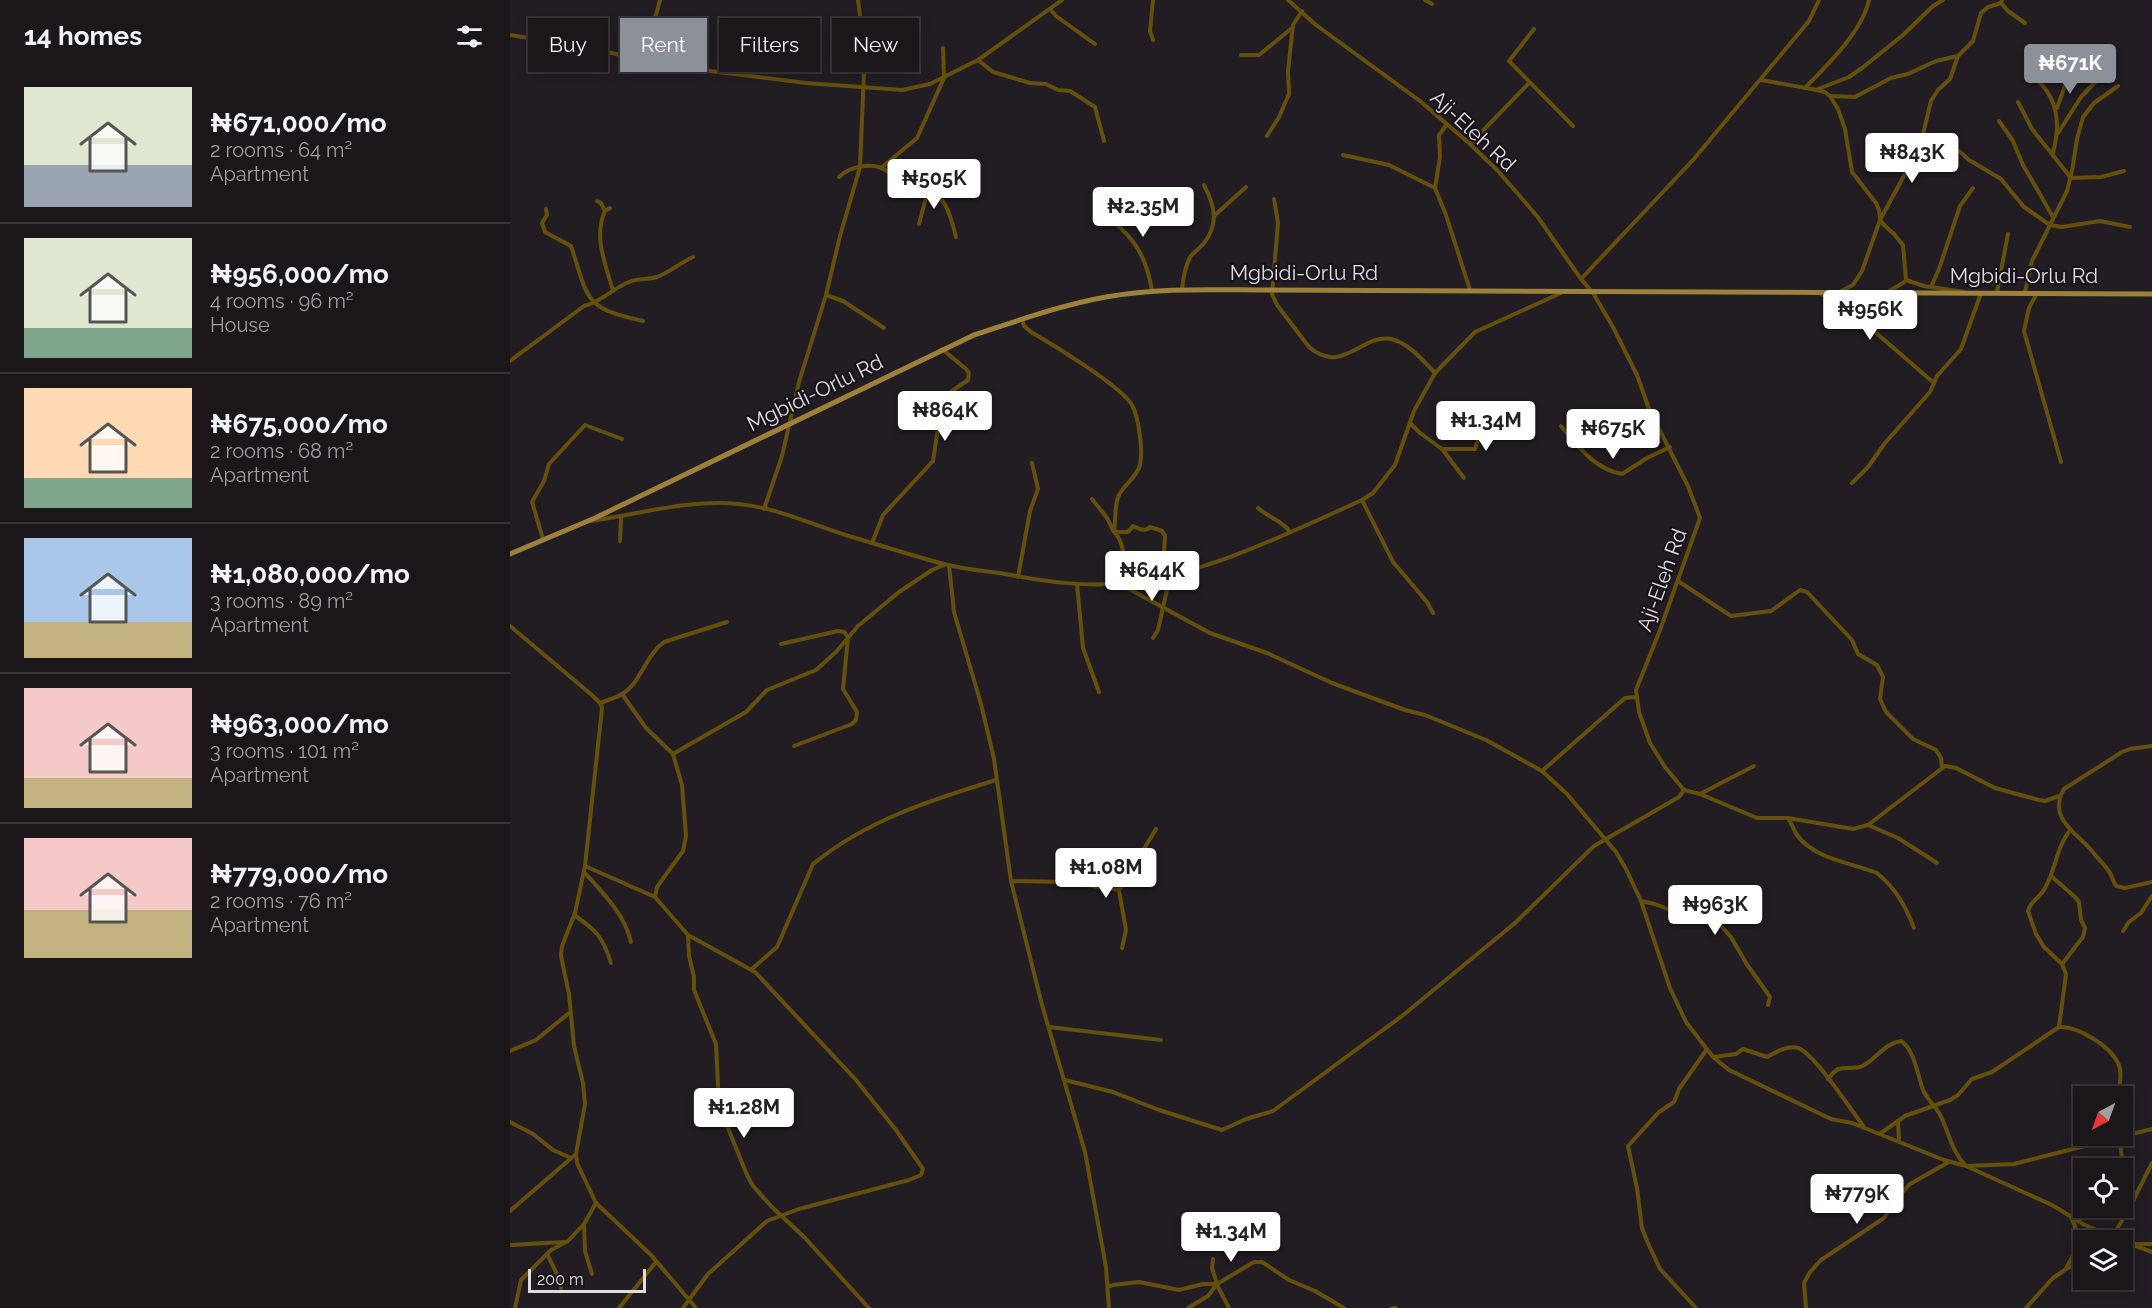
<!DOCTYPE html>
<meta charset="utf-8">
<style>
:root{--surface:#1a161a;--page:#231f23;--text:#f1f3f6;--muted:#9f9fa2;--line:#383539;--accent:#8c9099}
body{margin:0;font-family:Raleway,sans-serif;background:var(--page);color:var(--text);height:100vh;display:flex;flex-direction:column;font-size:22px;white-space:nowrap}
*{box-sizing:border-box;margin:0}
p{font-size:20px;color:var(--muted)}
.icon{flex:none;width:33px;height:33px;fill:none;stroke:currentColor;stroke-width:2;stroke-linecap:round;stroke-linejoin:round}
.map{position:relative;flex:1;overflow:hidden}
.details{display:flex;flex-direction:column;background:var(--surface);width:510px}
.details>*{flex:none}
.hud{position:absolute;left:18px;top:18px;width:570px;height:54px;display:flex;gap:12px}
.needle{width:39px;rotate:221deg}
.fabs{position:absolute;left:1563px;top:1086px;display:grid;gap:12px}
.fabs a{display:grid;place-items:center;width:60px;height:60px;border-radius:0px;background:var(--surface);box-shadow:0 3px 15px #0003,0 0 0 2px var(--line);font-size:30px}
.scale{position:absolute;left:18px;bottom:15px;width:118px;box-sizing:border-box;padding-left:6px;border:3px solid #e0dde1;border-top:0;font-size:16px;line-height:21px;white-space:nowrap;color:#e0dde1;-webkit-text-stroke:4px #181419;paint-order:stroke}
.price{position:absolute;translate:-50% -51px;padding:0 14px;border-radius:6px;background:#fff;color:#222;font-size:20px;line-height:39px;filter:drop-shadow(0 2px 3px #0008)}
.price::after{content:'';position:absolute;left:50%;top:36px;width:18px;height:14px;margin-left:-9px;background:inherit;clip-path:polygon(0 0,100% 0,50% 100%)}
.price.on{background:var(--accent);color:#fff}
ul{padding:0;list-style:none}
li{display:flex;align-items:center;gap:18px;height:150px;padding:0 24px}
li+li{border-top:2px solid var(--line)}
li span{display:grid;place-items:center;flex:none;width:168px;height:120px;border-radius:0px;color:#555}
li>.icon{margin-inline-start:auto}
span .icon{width:72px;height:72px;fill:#fffc;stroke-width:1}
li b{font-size:26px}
h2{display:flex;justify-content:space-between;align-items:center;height:72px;padding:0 24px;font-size:26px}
.pill{padding:0 21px;border-radius:0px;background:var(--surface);box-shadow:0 3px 15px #0003,0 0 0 2px var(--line);font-size:21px;line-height:54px}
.pill.on{background:var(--accent);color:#fff}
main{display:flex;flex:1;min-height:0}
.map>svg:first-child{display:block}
</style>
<main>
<section class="details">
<h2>14 homes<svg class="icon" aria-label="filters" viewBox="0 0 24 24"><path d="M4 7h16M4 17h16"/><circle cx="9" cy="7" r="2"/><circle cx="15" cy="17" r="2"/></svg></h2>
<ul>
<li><span style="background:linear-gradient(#dfe7d0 65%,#9aa5b1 0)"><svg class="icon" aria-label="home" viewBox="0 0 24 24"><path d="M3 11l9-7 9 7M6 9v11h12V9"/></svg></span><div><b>₦671,000/mo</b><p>2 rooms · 64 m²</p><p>Apartment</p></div></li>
<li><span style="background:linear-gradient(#dfe7d0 75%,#7fa58c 0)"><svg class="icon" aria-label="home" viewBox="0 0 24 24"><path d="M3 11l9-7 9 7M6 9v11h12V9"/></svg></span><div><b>₦956,000/mo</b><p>4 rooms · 96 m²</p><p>House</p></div></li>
<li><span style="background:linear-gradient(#ffd9b3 75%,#7fa58c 0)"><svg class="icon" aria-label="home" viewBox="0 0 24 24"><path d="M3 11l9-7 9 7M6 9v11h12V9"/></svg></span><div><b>₦675,000/mo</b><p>2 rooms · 68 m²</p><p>Apartment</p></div></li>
<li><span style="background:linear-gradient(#a9c7e8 70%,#c2b280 0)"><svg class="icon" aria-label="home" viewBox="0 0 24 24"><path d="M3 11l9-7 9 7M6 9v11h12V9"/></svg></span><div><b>₦1,080,000/mo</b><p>3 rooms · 89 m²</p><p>Apartment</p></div></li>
<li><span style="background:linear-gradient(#f6c9c9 75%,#c2b280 0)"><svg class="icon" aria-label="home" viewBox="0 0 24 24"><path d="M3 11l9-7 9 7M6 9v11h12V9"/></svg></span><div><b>₦963,000/mo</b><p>3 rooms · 101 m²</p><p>Apartment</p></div></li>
<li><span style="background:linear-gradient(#f6c9c9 60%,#c2b280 0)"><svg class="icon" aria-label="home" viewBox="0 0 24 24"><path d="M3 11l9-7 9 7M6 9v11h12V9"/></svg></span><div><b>₦779,000/mo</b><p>2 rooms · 76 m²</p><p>Apartment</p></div></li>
</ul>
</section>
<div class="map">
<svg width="1642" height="1308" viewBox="0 0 1642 1308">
<rect width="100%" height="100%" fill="#221d23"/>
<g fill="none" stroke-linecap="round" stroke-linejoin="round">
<g stroke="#654f0c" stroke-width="4">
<path d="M643,0L640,31L643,40"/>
<path d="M778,0L806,25L910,101L960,144L988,171L1027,216L1071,279L1083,293L1103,327L1127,375L1139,409L1178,486L1190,518L1150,630L1126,690L1129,712L1140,743L1155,767L1174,790L1190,794L1247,818H1278L1343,829L1358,825L1388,838L1427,863"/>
<path d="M915,0L922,4"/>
<path d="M1491,3L1498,11L1515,23"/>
<path d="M540,9L546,16L585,44"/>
<path d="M323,27L352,34L373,32L394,44"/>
<path d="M1024,29L999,61L1063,126"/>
<path d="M0,35L73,47L168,67L296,83L392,90L420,84L468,60L552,0"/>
<path d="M178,53L180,58L179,68"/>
<path d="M731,55H749L782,28"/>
<path d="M134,60L150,0"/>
<path d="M468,60L483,72L520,83L536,84L548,90L560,91L585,107L594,141"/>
<path d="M1522,76C1548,95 1551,123 1543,153"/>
<path d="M1251,80L1307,90L1315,92L1320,96L1345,97L1381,78L1398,74L1426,61L1448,56L1463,41L1471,13L1478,7L1491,3L1492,0"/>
<path d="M1295,88C1317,65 1352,32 1359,0"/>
<path d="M1308,89L1339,77L1352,68L1393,35L1423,6L1433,0"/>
<path d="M1320,96L1328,109L1335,129L1342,172L1366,203L1369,210L1370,220L1374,225L1384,234L1393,245L1396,280C1393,285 1383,287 1378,292"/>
<path d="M1508,102L1522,129L1561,178L1591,177L1614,171"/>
<path d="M1547,108L1560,72L1571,54"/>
<path d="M1489,121L1503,141L1513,165L1543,217"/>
<path d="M937,124L929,135L930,157L925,188L936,215L960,290"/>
<path d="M1548,133L1571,97L1593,74"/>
<path d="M757,136L769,117L779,94L778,71L783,25L792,11"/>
<path d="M960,144L1019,83"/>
<path d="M1449,151L1459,160L1491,179L1514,207L1540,225L1552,227L1590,221L1620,227"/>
<path d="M833,155L879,165L925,188"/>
<path d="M371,168L407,138L434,78L433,48"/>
<path d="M329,177C340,166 365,161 378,172C384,177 389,184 395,189C402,190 407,186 414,188C436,193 441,218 446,237"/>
<path d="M764,199L768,223L762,294L767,305L799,347C833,376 852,333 881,339C899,343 913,361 925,373"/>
<path d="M87,201L91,203L95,211"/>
<path d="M586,207C619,234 635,247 642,291"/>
<path d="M100,208L95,211C83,237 96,265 103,291"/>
<path d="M36,209L37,215L32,223L35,232L61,246C79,300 73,308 133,321"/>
<path d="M705,215L736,187"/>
<path d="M409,224L418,190"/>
<path d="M1071,279L1183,160L1299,21L1309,0"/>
<path d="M1396,280L1414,286L1454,292"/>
<path d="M1421,287L1429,269L1450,206L1463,188"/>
<path d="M672,290C673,279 675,267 680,257C684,252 690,248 694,243C709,224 705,206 694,185"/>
<path d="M1331,291L1343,285L1352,271L1370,220L1402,161L1413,134L1421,101L1428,90L1440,79L1448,56"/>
<path d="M1487,292L1498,234"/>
<path d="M1515,292L1522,261L1557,191L1562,171L1567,139L1573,117L1584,103L1608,86"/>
<path d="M1527,293L1519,308L1514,331L1551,462"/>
<path d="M1311,294L1327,299L1424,383"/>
<path d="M316,295L333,301L374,328"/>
<path d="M512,319L514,326L521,332C542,344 611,386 622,405C629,418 633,450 630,465C627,477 615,484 609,495C604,505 606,521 604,532C616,543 615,568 614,583"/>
<path d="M0,361L74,306C92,302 103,288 119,282C128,278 138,280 147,277C160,272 170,263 183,257"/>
<path d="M900,423L910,433L932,449L954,478"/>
<path d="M1051,426C1068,446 1084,469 1112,474L1137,458L1160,447"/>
<path d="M932,449H965L968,440L988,405"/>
<path d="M1342,483L1358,467L1375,443L1420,392L1427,376L1451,349L1471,293"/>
<path d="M582,499L597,518L604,532H618L623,526C629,529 635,532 640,527L652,531L655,536L653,567L650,577"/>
<path d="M852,500L883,562L917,602L923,613"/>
<path d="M748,508C758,517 773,521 780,532"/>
<path d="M254,509L272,456L289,382L316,295L330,236L350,167L354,72L353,40L348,0"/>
<path d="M81,521C130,514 179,499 229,504C269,508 305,526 342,537C373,546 403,556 434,564C456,570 479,571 501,575C538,582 575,587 613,583C693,576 779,533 852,500L863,493L885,465L904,411L925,373L965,332L1051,293"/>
<path d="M33,539L22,502L34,481L39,464L75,425L112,439"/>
<path d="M110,541L111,517"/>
<path d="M362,543L373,515L423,461L432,402L442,391L458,380L459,373L456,369L432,349"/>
<path d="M439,565L444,612L471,704L484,759L501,881L532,1005L575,1152L596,1267L599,1308"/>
<path d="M508,577L520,511L528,489L522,463"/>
<path d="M1168,581L1221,616L1261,611L1290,590L1297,592L1342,640L1348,654L1367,665L1373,677L1370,699L1376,712L1403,739L1426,750L1431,758L1432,768"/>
<path d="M608,583L700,633L757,653L822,683L895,710L915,715L976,740L1032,771L1057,794L1106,852L1116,869L1131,901L1160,988L1176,1022L1203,1057L1219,1070L1321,1119L1342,1123L1434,1160L1456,1166L1542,1205L1573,1224L1602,1237L1619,1209L1642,1163"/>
<path d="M567,584L573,648L589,692"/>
<path d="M0,626L83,696L90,703L92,708L75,866L65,913L52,946L51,956L59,994L64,1046L73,1083L75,1104L66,1154L67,1163L86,1203L141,1255L186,1308"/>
<path d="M643,638L648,630L660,576"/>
<path d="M271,644L328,631L334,632L338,637L333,689L347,712L346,720L342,724L284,746"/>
<path d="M112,694L136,728L163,754L172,785L176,836L173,851L147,887L145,897"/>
<path d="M90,703C97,700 106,698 112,694C131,683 135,656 154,642L217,622"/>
<path d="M1642,746L1620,749L1612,752L1554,789C1537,818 1566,832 1582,851C1587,858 1595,865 1600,873C1602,877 1603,881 1606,886L1615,888L1642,882"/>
<path d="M163,754L236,712L257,690L306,670L326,652L348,626L389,592L422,570L434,565"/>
<path d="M1032,771L1115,698L1126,697"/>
<path d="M1190,794L1244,766"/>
<path d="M1278,818C1281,823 1284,830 1287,835C1304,859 1342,863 1367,873C1386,889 1395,905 1404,928"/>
<path d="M1358,825L1435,766L1446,768L1485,788L1529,800L1535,801L1549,796"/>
<path d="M75,866L145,897L178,935L245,972L346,1080L386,1130L413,1169L411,1175L399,1180L289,1209L257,1221L198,1274L173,1308"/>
<path d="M74,872C93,893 114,913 121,942"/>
<path d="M1541,876L1564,896L1569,902L1571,920L1575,928L1573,937L1552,964"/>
<path d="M501,881L555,882L609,890L646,829"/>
<path d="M609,890L616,930L612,948"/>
<path d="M1131,901L1145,904L1173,915L1211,926L1221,937L1236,963L1260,997L1258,1005"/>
<path d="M64,915C86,930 93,937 101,963"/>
<path d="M1613,931L1619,922L1631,913L1642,896"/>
<path d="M178,935L179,956L184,977V990L206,1044L209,1106L237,1175L243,1186L262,1207L294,1237L359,1308"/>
<path d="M242,969L267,947L303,864C357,820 421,800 486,780"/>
<path d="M539,1027L651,1040"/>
<path d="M1549,1027L1556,974L1552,964L1534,947L1526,934L1518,911C1521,900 1530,898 1535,888C1546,869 1546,848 1560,830"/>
<path d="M0,1051L26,1040L59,1013"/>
<path d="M1203,1057L1226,1054L1233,1049L1257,1057C1266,1052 1277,1045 1288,1048C1305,1054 1341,1110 1354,1127"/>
<path d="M1318,1079C1320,1076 1325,1071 1328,1069C1337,1066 1347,1071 1356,1064C1367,1057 1376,1043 1391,1041C1404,1049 1408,1076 1413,1090C1417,1099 1424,1105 1429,1113C1439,1131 1441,1151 1456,1166L1504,1164L1642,1129"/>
<path d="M555,1080L603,1092L649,1110L712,1130L736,1119L763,1111L892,1016L1005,923L1084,846L1169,797L1174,790"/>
<path d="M1388,1121L1389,1141"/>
<path d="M0,1122L23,1134L43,1150L61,1158"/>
<path d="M1371,1133L1395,1116L1440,1100L1448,1095L1462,1079L1482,1072L1549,1027C1568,1026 1600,1046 1608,1063C1613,1073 1609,1086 1608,1096"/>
<path d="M1609,1136L1619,1208"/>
<path d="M0,1211L66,1154"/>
<path d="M1599,1240L1602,1237L1610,1240"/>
<path d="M1612,1241L1621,1244H1642"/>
<path d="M0,1245L54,1242"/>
<path d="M1623,1245L1642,1252"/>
<path d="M37,1254L51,1282V1288"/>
<path d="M1556,1268C1568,1248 1572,1239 1561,1217"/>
<path d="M82,1274L75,1251L74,1224L86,1203"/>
<path d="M707,1285L719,1308"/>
<path d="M598,1287L603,1285L629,1282L669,1290L693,1284H707L744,1262H752L779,1280L805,1291L834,1308"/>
<path d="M5,1308L11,1280L41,1250L58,1241L74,1224"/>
<path d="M109,1308L146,1262"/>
<path d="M678,1308L698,1296L707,1284L702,1268L703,1259"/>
<path d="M882,1308H886"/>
<path d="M1186,1308L1150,1269L1137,1241L1132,1228L1127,1188L1118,1146L1149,1112L1164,1102L1169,1089L1197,1049"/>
<path d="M1296,1308L1294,1283L1300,1272L1311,1260L1374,1218L1388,1197L1400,1184L1439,1162"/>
<path d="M1516,1308L1543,1278L1556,1269L1574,1262"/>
</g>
<path stroke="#9c813b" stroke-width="5" d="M0,554L85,518L464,335C507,321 551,305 596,297C650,287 706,290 761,290L1642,294"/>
</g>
<g text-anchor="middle" stroke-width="4.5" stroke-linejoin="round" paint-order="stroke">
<g font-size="21" fill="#e0dde1" stroke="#181419">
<text transform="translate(963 131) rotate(43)" y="7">Aji-Eleh Rd</text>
<text x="794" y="280">Mgbidi-Orlu Rd</text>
<text x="1514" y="283">Mgbidi-Orlu Rd</text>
<text transform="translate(305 393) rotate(-26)" y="7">Mgbidi-Orlu Rd</text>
<text transform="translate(1152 580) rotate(-70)" y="7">Aji-Eleh Rd</text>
</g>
</g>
</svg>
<div class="fabs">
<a><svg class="needle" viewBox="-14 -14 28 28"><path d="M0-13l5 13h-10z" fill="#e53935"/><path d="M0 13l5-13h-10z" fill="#9f9fa2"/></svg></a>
<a><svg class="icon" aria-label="locate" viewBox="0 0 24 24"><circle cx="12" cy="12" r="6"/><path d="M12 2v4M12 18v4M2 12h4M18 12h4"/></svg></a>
<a><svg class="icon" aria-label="layers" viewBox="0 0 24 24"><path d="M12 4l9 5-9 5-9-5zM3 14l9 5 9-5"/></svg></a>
</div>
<div class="scale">200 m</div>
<b class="price on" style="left:1560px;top:95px">₦671K</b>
<b class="price" style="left:1402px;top:184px">₦843K</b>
<b class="price" style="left:424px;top:210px">₦505K</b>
<b class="price" style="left:633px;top:238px">₦2.35M</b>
<b class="price" style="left:1360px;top:341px">₦956K</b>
<b class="price" style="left:435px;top:442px">₦864K</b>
<b class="price" style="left:976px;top:452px">₦1.34M</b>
<b class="price" style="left:1103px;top:460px">₦675K</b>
<b class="price" style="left:642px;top:602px">₦644K</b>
<b class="price" style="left:596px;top:899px">₦1.08M</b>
<b class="price" style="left:1205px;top:936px">₦963K</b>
<b class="price" style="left:234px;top:1139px">₦1.28M</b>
<b class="price" style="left:1347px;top:1225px">₦779K</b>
<b class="price" style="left:721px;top:1263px">₦1.34M</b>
<div class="hud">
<a class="pill">Buy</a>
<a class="pill on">Rent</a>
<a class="pill">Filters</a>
<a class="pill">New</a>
</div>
</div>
</main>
